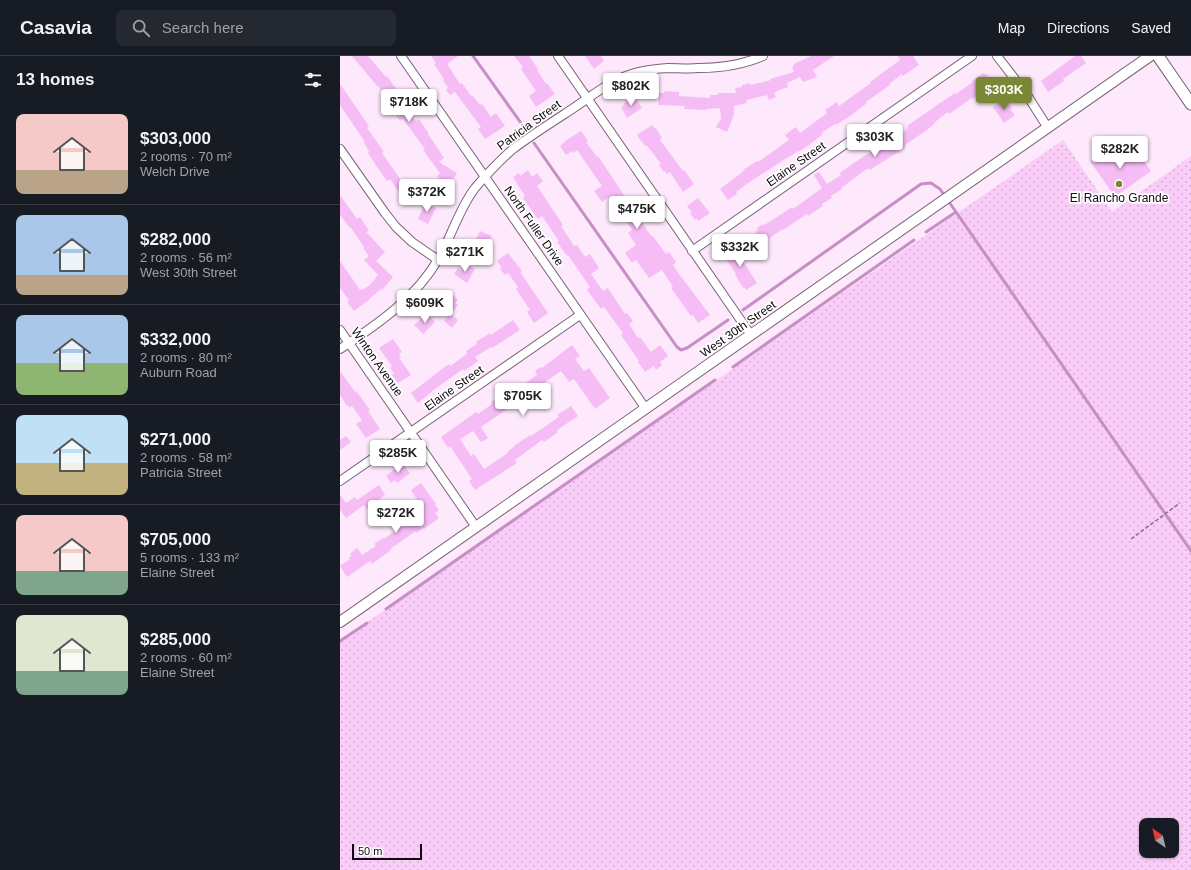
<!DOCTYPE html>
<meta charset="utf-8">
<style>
:root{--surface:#171b24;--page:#242831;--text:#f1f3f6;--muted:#9ea1a6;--line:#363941;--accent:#7a8734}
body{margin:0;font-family:Arial,sans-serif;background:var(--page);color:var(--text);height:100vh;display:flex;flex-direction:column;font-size:15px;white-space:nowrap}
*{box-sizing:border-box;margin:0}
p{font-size:13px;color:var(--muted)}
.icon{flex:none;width:22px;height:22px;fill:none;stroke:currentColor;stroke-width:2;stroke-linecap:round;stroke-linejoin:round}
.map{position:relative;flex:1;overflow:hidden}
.panel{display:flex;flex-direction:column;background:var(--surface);width:340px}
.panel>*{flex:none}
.needle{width:26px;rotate:326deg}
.fabs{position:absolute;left:799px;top:762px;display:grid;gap:8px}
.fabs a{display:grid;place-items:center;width:40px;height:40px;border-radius:8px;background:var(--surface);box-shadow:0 1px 3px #0004;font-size:20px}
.scale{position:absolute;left:12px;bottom:10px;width:70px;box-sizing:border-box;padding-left:4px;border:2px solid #110911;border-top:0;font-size:11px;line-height:14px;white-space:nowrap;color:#110911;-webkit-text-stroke:3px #fff;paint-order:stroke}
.price{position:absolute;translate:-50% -34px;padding:0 9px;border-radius:4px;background:#fff;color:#222;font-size:13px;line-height:26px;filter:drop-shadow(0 1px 2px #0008)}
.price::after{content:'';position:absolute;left:50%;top:24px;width:12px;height:9px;margin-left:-6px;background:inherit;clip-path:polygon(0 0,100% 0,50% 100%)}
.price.on{background:var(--accent);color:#fff}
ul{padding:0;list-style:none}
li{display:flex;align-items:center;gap:12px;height:100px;padding:0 16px}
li+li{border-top:1px solid var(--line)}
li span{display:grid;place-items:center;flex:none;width:112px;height:80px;border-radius:8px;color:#555}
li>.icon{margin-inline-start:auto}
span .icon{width:48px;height:48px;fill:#fffc;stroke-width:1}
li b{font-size:17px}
h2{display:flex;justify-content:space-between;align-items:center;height:48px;padding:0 16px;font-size:17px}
header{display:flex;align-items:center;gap:24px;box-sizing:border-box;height:56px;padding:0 20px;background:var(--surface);border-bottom:1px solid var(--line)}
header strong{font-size:19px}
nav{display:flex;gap:22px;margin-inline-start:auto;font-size:14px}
.search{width:280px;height:36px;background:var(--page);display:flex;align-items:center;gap:10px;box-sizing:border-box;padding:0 14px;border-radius:8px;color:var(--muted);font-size:15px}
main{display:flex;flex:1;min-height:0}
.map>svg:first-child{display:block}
</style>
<header>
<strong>Casavia</strong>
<div class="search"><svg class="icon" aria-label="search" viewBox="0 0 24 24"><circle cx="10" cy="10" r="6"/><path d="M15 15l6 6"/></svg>Search here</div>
<nav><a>Map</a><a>Directions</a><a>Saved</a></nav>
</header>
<main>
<section class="panel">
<h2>13 homes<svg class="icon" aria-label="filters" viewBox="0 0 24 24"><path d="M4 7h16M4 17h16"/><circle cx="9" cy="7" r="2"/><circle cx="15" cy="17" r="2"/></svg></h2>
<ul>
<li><span style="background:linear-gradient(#f6c9c9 70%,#b9a48a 0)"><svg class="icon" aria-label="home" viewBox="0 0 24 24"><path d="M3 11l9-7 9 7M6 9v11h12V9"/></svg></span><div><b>$303,000</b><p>2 rooms · 70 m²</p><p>Welch Drive</p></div></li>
<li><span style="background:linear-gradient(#a9c7e8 75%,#b9a48a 0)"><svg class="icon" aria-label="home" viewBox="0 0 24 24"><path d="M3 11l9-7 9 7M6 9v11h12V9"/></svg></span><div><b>$282,000</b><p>2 rooms · 56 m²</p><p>West 30th Street</p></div></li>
<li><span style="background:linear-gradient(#a9c7e8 60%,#8fb573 0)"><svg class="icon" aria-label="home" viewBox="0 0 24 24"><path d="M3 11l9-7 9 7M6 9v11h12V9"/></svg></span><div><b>$332,000</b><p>2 rooms · 80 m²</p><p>Auburn Road</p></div></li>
<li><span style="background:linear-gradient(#bfe0f5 60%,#c2b280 0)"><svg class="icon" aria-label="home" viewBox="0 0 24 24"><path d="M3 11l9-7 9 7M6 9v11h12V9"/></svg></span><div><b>$271,000</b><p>2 rooms · 58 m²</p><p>Patricia Street</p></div></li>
<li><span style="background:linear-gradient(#f6c9c9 70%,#7fa58c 0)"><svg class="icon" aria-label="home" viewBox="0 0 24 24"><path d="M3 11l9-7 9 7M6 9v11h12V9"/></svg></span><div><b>$705,000</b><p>5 rooms · 133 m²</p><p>Elaine Street</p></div></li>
<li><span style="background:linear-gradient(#dfe7d0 70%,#7fa58c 0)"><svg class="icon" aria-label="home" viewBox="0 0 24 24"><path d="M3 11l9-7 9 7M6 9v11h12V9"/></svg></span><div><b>$285,000</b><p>2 rooms · 60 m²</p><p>Elaine Street</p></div></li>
</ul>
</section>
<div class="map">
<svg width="851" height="814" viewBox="0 0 851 814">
<defs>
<pattern id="grass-dots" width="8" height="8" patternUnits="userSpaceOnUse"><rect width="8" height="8" fill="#faccf8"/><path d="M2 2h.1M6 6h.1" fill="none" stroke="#d5aed4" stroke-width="1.8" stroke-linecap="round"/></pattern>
</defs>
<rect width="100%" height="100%" fill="#fde8fc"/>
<path fill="url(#grass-dots)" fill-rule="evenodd" d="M723,84L772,156L851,100V814H0V585ZM806,769H832V795H806Z"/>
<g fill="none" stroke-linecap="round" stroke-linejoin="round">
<g stroke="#c68fc5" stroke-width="3">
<path d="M133,0L186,74"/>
<path d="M194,87L337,291L341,294L347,292L388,264"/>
<path d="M586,176L616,156"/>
<path d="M403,254L581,128L591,127L600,133L616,156L851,495"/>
<path d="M393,311L574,184"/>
<path d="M46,553L375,324"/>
<path d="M0,585L27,567"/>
</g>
</g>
<g fill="#f6bcf5">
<path d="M12,0H28L46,21L47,20L57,34L55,36L76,65L79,63L89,78H88L104,102L99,106L117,117L103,140L92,133L99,121H97L100,117L83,94L85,93L63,63L60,65L50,50L52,49L39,31H38Z"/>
<path d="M91,0H118L107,8L120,28L122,27L131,40L132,39L140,49L142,48L151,61L156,57L165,70L145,83L138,73L141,71L115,36L110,39L106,34L108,32L103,24L104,23L94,8L96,7Z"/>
<path d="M174,0H189L198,13L197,14L206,28L207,27L215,38L196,51L189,40L196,35L181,13L183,11Z"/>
<path d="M245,0H261L264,5L254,13Z"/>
<path d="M471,0H494L473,14L477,21L463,26L460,21L447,27L448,31L436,35L437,36L434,37L436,41L429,44L427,39L406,44L407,47L394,50V59L387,76L376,71L381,63L380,52L366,53V54L344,53L345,50L318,49L319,37H324V35L339,36V40L370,42V39H378V37H396L395,32L402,31V29L410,27V29L431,24L430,23L454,16L452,11L454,10V8Z"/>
<path d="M558,0H573L579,9L563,20L562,18L549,28L550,29L526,46L527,47L513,58L496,69L495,68L481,77L483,78L469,89L458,96V95L451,100H450L411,125L396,136L397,138L388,144L380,133L404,115L403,114L417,105L418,106L449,84L445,79L456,71L460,77L487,57L485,54L497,46L499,50L531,27L530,26L560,4Z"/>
<path d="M735,0H741L746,7L723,23L724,25L708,36L701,25Z"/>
<path d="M644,17L646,19L647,18L651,25L650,26L655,33L643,41L641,37L632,43V42L609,58L608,56L595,66V67L587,74L565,89L566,91L530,114L529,112L524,115L501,132L502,133L491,140L492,142L482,148L483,150L468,160L467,158L443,174V173L422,187L415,176L418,174L417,172L423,168L424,169L431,165L452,151L453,153L482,132L474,119L479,116L487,128L501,119L500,117L508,111L536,92L538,93L552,83L553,85L566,75L565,74L568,72L567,70L600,47L615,37L616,38L633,26L632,25Z"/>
<path d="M0,28L29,70L27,72L44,96L42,97L63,127L66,124L76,138L66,146L50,123L47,125L37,111L28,97L29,95L24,87L25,86L0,49Z"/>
<path d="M294,40L302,52L287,62L281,51L284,49L283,48Z"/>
<path d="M664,44L666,47L667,46L672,52L670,53L675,59L664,67L653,51Z"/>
<path d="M312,69L315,73L316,72L322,82L320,84L343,115L344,114L354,128L343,136L330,116L327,118L325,115L324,116L319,109L321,108L309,92L306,89L305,90L297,79Z"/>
<path d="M241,75L248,85L246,86L257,101L258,100L311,180L312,179L326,198L329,196L336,206L333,209L339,218L370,259L358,267L353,259L351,260L331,232L333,231L322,214L309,222L296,204L292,207L285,197L296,189L288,177L292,174L275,149L274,150L268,142L262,146L254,135L262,130L237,94L233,97L232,95L226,99L220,90L225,86V85Z"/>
<path d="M783,93L787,99L801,101L811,115L775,141L750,105L764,95L777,97Z"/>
<path d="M188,114L192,121L197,117L203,125L197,130L223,169L221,170L234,190L237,189L245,201L250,198L259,212L251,218L263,235L268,232L285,258L287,257L293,265L289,268L298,282L300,281L311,296L320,289L328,300L320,306L322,309L316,314L314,310L305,316L298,306L299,305L281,279L283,277L264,251L261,253L247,234L250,231L228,199L227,200L217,186L219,185L202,160L198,163L183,142L185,140L173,121L179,117L180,120Z"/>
<path d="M0,139L17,163L20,161L29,175L26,176L45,196L36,205L53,221L42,234L41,233L29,243V244L14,255L7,246L9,244L0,232V205L20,234L21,233L22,234L30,229L38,219L24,204L29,200L23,192L24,191L11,172H10L0,159Z"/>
<path d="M358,142L370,157L358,165L356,162L355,164L350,157L352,156L347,150Z"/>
<path d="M85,147L96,152L88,168L78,163Z"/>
<path d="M140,175L152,180L144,197L142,196L140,200L132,196L133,192L132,191Z"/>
<path d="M397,189L404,200L401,202L417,227L406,234L404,231L403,232L395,218H396L383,199Z"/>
<path d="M168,197L182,215L180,216L208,257L194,267L187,256L190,254L176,233L178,231L168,217L165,219L160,213L162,212L157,205Z"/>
<path d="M125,207L135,213L127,227L114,218L118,212L121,214Z"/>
<path d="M109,236L118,244L115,247L118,249L110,258L99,247Z"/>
<path d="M87,257L95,266L83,278L74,269Z"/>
<path d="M110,258L118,264L112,272L104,265Z"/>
<path d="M173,264L180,274L152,292L151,291L135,301L138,305L124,315L123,313L95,333L78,347L71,337L106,310L109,308L110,310L127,298L126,295L137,288L136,286L150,277L151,279Z"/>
<path d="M53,283L62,296L59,298L61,301L59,302L71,319L58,327L52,319L54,317L50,312L52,310L39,292Z"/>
<path d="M232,289L240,300L235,303L244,315L249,312L270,342L255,353L234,323L229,326L221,315L195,333L196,335L183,344L181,341L165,352L166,354L141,371L148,382L141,386L133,375L120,383L131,400L134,398L144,413L168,397L167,396L175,390H174L190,379L191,380L219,361L217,359L231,350L238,360L217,374L218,376L204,386L202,384L175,404L177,407L135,434L129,425L132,423L110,390L108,392L101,381L136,356L138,358L152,348L151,346L166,336L168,339L197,319L195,315L201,311L202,312Z"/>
<path d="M0,315L16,337L17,336L30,354L28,355L40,373L26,382L16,368L22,364L12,350L10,352L8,349L7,350L0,339Z"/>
<path d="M6,380L11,386L0,394V384Z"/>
<path d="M62,407L70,417L57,427L55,424L51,427L46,420Z"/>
<path d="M81,427L96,448L95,449L99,454L95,457L99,462L84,473L83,472L76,477V475L50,493L51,494L32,508L30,505L7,521L0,510L10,503L9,502L11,500L10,497H11L17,492L22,499L36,490L34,488L43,482L44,483L60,471L65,470L82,457L80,455L83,453L71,434Z"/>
<path d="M39,429L45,439L27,453L24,449L6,462L0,454V439L6,447L15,441L17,444Z"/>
</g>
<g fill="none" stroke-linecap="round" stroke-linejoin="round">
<defs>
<g id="minor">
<path d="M61,0L306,353"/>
<path d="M218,0L411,279"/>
<path d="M657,0L685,36L708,72"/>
<path d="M0,93L45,157L56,171L72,186L98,204"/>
<path d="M352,195L632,0"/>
<path d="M0,274L136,471"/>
<path d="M0,293C38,268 76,242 99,202C112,179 119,153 135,132C147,118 159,105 173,93C189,81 206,70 223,59C239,49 254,37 271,27C288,17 308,13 328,12C338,12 349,13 359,12C381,12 402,9 423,0"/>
<path d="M0,425L240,259"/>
</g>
<path id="tertiary" d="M0,566L810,0"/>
<path id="secondary" d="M818,0L851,48"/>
</defs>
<use href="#minor" stroke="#796378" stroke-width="10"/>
<use href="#tertiary" stroke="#796378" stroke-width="12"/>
<use href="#secondary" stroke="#796378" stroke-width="13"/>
<path stroke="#847683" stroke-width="1.5" stroke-dasharray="4 2" stroke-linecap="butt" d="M791,483L840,447"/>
<use href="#minor" stroke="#fff" stroke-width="8"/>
<use href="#tertiary" stroke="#fff" stroke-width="10"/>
<use href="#secondary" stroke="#fff" stroke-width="11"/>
</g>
<circle fill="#7a8734" stroke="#fff" stroke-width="1.5" cx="779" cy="128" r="4"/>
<g text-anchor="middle" stroke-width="3.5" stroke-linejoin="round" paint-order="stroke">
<g font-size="12" fill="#110911" stroke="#fff">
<text transform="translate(189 69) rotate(-36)" y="4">Patricia Street</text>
<text transform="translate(456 108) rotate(-35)" y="4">Elaine Street</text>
<text transform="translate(194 170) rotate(55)" y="4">North Fuller Drive</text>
<text transform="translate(398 273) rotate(-35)" y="4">West 30th Street</text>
<text transform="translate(37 306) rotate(55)" y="4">Winton Avenue</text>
<text transform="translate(114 332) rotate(-35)" y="4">Elaine Street</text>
</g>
<g font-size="12" fill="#110911" stroke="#fff">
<text x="779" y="146">El Rancho Grande</text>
</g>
</g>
</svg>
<div class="fabs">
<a><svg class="needle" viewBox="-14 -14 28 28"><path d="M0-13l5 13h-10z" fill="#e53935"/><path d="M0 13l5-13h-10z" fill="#9ea1a6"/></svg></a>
</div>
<div class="scale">50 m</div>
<b class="price" style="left:291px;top:51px">$802K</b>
<b class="price on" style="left:664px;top:55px">$303K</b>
<b class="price" style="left:69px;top:67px">$718K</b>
<b class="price" style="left:535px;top:102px">$303K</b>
<b class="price" style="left:780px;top:114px">$282K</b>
<b class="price" style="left:87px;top:157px">$372K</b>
<b class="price" style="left:297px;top:174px">$475K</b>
<b class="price" style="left:400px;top:212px">$332K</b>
<b class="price" style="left:125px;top:217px">$271K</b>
<b class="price" style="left:85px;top:268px">$609K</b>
<b class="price" style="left:183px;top:361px">$705K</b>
<b class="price" style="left:58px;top:418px">$285K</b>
<b class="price" style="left:56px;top:478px">$272K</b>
</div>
</main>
